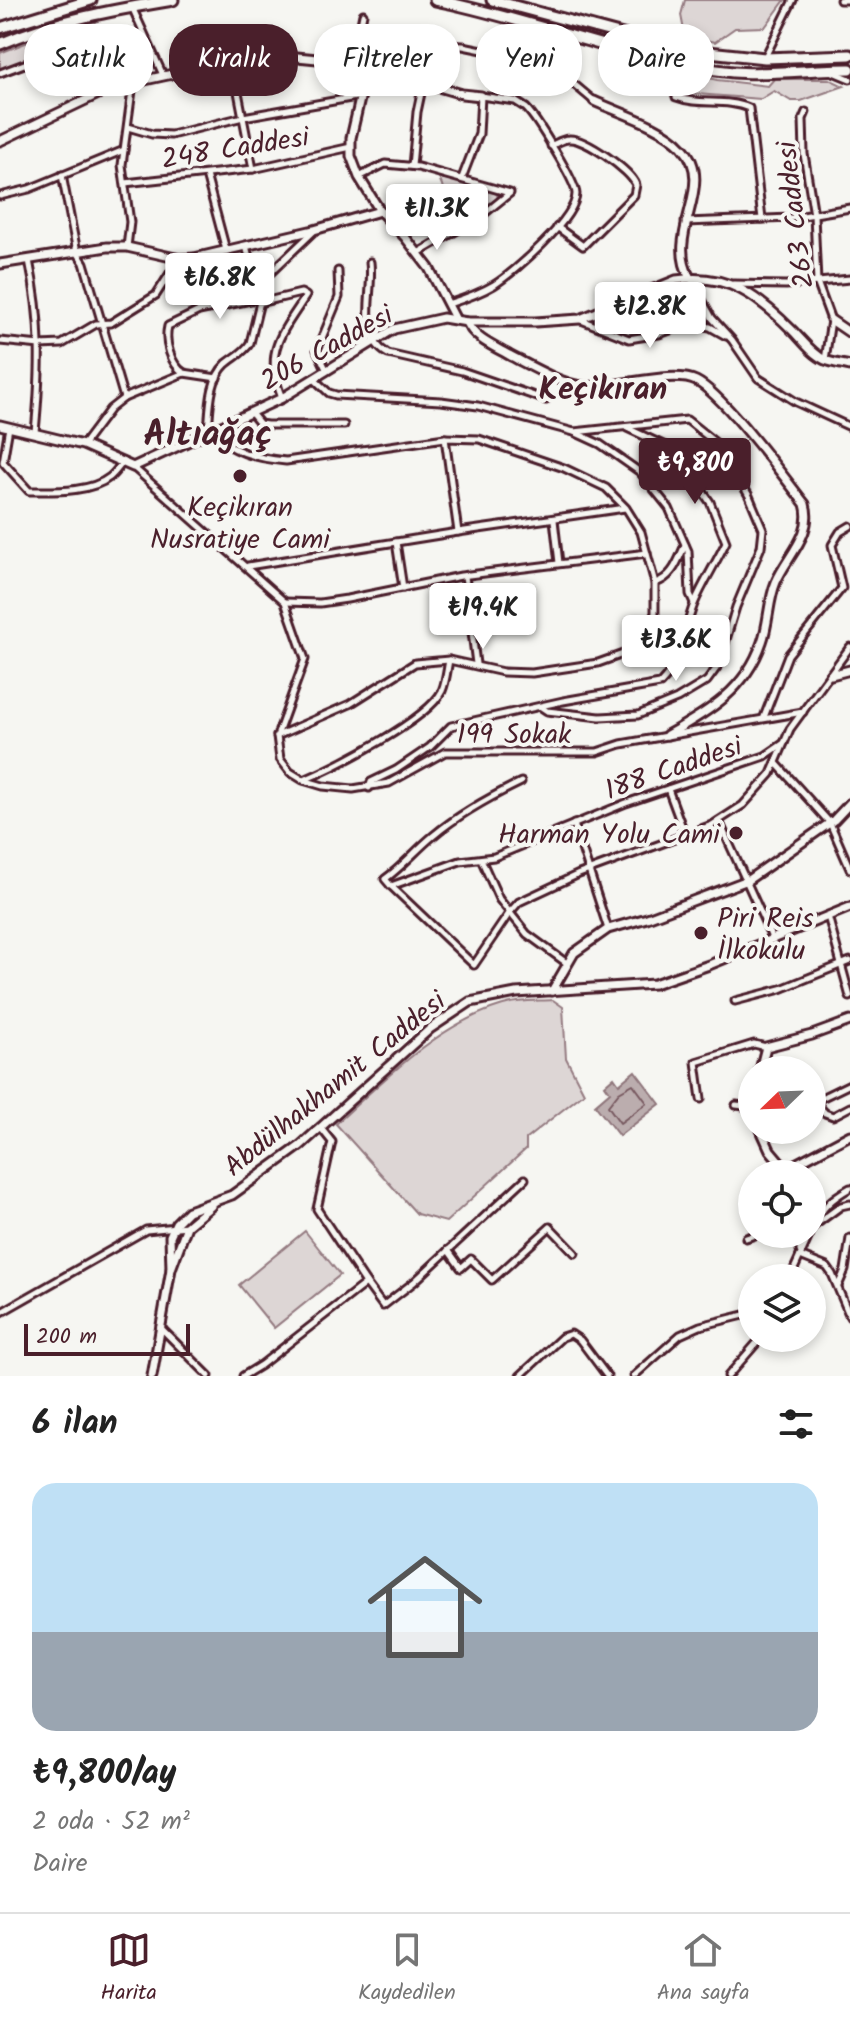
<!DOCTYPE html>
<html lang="tr">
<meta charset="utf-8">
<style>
:root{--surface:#fff;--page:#f2f2f2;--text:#222;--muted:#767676;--line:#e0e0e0;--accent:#4a1f2b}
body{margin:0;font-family:Kalam,sans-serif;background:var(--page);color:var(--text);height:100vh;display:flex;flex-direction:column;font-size:30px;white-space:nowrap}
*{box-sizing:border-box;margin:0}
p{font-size:26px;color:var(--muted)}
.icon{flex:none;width:44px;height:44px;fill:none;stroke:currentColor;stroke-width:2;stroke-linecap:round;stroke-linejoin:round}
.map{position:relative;height:1376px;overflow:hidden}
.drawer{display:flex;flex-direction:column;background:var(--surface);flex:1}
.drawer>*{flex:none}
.guide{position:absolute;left:24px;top:24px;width:802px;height:72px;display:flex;gap:16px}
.needle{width:52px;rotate:247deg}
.tools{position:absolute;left:738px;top:1056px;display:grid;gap:16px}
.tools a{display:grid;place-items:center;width:88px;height:88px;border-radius:50%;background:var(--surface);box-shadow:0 4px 12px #0003;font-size:40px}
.scale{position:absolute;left:24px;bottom:20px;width:166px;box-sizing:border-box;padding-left:8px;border:4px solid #4a1f2b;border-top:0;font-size:22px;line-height:28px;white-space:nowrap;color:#4a1f2b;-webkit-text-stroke:6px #f6f6f2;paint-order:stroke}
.price{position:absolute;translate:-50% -68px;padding:0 18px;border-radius:8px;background:#fff;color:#222;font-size:26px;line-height:52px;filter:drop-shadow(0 2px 4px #0008)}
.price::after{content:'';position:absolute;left:50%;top:48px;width:24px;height:18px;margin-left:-12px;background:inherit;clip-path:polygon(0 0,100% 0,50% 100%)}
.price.active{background:var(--accent);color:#fff}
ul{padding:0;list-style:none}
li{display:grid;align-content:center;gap:16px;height:424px;padding:0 32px}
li+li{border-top:2px solid var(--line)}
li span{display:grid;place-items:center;height:248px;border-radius:24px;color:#555}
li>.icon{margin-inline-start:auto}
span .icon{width:144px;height:144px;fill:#fffc;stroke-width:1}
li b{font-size:34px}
h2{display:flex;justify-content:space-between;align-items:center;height:96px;padding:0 32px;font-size:34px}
.pill{padding:0 28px;border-radius:32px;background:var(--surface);box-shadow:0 4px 12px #0003;font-size:28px;line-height:72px}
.pill.active{background:var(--accent);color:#fff}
.dock{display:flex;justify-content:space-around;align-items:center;height:112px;border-top:2px solid var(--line);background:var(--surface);font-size:22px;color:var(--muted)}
.dock a{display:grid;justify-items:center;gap:4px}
.dock .active{color:var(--accent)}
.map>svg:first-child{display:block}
</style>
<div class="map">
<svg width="850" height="1376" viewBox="0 0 850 1376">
<rect width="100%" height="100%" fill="#f6f6f2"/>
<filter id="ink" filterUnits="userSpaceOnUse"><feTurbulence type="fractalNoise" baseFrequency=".0125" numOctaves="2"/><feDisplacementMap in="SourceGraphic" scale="16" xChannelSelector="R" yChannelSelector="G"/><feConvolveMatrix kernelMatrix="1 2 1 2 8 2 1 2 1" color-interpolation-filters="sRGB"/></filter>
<g filter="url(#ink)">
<g fill="#ddd6d5" stroke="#947a80" stroke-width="2">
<path d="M685,0H785L765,27L735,28L715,42L685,36L681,15Z"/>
<path d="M95,21L102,39L0,69V53L46,35Z"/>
<path d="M682,71L717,80L768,86L774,79H829L844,86L801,101H791L774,91L761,99L684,93L677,90L678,73Z"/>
<path d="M439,178L463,182L497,194L498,200L445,234C449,214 448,197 439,178Z"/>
<path d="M553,1000L563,1007L566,1058L584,1093L526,1139V1149L446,1222L417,1214L336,1124C385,1079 438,1024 503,1005C518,1000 537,1001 553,1000Z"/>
<path d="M305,1231L340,1275L274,1328L239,1285Z"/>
</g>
<path fill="#bbadae" stroke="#8e747a" stroke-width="2" d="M635,1071L660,1104L619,1136L595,1105L610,1092L605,1085L614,1077L619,1084Z"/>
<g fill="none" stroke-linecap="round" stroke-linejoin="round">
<path stroke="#77585f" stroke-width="2" d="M633,1084L647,1103L620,1123L608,1106L619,1092Z"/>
<defs>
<g id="street">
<path d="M840,0H850"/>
<path d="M132,7L163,75"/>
<path d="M765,57L793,0"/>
<path d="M232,61L253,169"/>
<path d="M353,62L363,14"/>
<path d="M670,62L676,97C699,106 726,98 749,108L762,219"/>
<path d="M368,64L386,50L443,45L463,46L541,62L557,70L594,101"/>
<path d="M833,72L850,79"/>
<path d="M0,73L43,57L107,40L125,84"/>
<path d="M806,112L803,119L804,154L814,215L817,282L831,320L825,360"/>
<path d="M128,127L152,134L171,135L243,117L362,96"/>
<path d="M551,146C557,143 562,139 569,139C585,138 631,171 636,185L634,195L583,246L557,227"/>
<path d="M412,166L417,112L431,46"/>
<path d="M62,175L77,252L84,263L124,398"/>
<path d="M206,175L226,250"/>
<path d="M359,177L385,164L418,167L510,193L480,217L418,253"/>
<path d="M125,183L253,169L351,147"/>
<path d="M0,196L29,189L124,150"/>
<path d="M685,222L791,218L850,208"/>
<path d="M246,246L259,294"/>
<path d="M127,247L130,222L122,165L133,83"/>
<path d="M29,260C42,322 41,369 35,432"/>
<path d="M370,262C374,293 356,336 388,354L462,371L546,400"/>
<path d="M690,278L712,318L732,340L758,378L796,402L850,427"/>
<path d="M733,284L786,285L850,279"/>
<path d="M259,303L301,293L306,296C281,334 263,352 282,398"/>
<path d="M448,304C464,299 479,294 494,285C515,272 576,218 576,194C576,182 536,118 526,108L515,101L481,96L479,134L462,178"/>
<path d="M581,320L629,339L659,334L690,323L710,327L726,336"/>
<path d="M0,341L40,345L62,344L96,324L111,323L156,295L179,259"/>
<path d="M327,371L317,350L339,297L338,271"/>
<path d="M184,373C171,365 164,342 168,326L199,311L260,298"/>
<path d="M314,379L329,393L336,395L441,401L478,406L574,432L600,444L640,472L669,508L688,551L690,594L694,603"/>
<path d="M251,413L260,424L267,425H344"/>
<path d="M9,427L3,462L29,491C53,491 90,493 110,477C115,473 119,467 123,462"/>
<path d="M445,438L458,532"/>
<path d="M83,445L110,409L124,398L184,373L217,378"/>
<path d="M133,467L285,602L305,659L277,736L280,759L290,772L303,780L323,786L353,789L389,783L445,752H597L621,744L803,712"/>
<path d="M554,520L559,563"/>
<path d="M396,542L403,588"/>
<path d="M248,566L458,532L625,508"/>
<path d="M465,576L476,664"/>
<path d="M655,583C673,578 678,560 685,545"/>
<path d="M285,602L320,603L347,599L461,576L647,553"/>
<path d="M541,707L547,711L600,717L638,715L677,699L707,681L718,666L736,607L761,547L763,529L749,496L722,448L687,420L574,432"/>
<path d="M764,717L788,655L842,588L832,545L840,532L850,526"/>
<path d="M277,736L350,704L415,663L449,660L503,672L532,673L598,663L623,654L646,634L655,613V583L641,532L626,508L606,488L564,468L479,439L445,438L286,461C253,458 234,452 208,431C210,409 209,380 226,364C234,357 244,353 250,343L266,277L313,232"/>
<path d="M776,763L830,823L850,869"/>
<path d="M304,780C335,767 428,720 442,691C446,682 447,670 449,660"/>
<path d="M369,788L371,782L396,770L430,747L451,726L563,701L660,684C683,661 683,632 694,604C703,583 716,563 726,542L710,502L674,450L627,428"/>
<path d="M668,789L685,835"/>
<path d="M719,821L773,940"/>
<path d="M574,824L608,929"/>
<path d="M481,859L499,899L527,934L568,964"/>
<path d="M391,886L474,965L510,912L519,902L579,874L712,825L743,805L771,774L790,729L850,647"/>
<path d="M391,886L460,861L494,857L626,803L765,756L784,743"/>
<path d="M391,886L385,879C403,866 416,850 433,836C459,814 490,797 521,782"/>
<path d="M828,916L850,997"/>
<path d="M735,1001L781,989L850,961"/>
<path d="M701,1099L696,1062L754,1044L766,1047"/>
<path d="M815,1101L850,1084"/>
<path d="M815,1102L825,1113L833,1116L850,1107"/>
<path d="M736,1105L752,1107"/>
<path d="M815,1225L841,1206L850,1204"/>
<path d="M813,1227C822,1207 832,1198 850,1188"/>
<path d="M746,1238L758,1234"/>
<path d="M448,1250L461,1268L471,1259L492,1280L550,1227L575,1253"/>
<path d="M800,1251V1234"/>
<path d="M800,1256L827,1267L832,1274L850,1317"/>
<path d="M790,1278L810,1234"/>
<path d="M366,1283L383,1306L414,1282L525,1179"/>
<path d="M838,1286L845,1270L850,1238"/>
<path d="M0,1313L146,1230L187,1226"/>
<path d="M160,1327L209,1376"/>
<path d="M243,1376L261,1365L366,1283L317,1209L332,1142L320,1127"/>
<path d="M520,1376L562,1337L571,1334L580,1340L607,1376"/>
<path d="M634,1376L680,1335L700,1326L752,1313"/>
<path d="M728,1376L761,1338"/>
</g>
<g id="secondary">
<path d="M368,64L351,138V156L359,177L380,211L405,237L429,268L456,320"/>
<path d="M594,101C620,113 663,126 682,147C718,185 664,233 690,278"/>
<path d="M0,141L113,87L232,61L287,56L368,64L425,83L462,94L481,96"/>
<path d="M0,264L107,247H127L180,259L194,258L314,230L380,211"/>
<path d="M831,320L850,333"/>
<path d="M467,322C473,338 495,347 509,355C529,365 559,383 582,386C612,390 672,369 696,381C724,395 783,476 805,504C814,534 787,556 776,582C768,601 769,623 762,642C746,690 708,712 667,735"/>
<path d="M0,425L83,445L133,467L282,398L394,329L443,318L467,322H535L580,319L676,280C727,272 758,296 792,330C802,340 812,354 825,360C833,363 842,364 850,366"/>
<path d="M831,675L850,670"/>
<path d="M552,991L574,953L608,929L647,918L748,880L834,820L850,803"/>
<path d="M760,1070L766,1047L812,1035L850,1021"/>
<path d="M761,1130L770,1150L786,1169L850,1135"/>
<path d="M171,1269L170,1236L176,1223L188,1211L232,1195L300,1146L431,1028L470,1002L516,993L654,984L709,965L850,907"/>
<path d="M152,1376L171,1269L187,1226L211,1206"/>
</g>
<g id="highway">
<path d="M435,0C532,19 636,63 733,72C772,75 811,69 850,69"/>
<path d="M492,0L671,48L765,58L850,55"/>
<path d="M0,28L91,0"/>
<path d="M0,44C57,20 113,10 173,0"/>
</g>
</defs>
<use href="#street" stroke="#4a1f2b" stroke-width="11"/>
<use href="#secondary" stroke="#4a1f2b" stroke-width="13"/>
<use href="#highway" stroke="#4a1f2b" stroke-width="15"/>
<use href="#street" stroke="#f6f6f2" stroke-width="5"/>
<use href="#secondary" stroke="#f6f6f2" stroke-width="7"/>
<use href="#highway" stroke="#f6f6f2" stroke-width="9"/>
</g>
</g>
<g fill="#4a1f2b" stroke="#f6f6f2" stroke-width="3">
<circle cx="240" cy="476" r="8"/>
<circle cx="736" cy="833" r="8"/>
<circle cx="701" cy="933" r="8"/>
</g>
<g text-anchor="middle" stroke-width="8" stroke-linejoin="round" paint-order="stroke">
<g font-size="28" fill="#4a1f2b" stroke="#f6f6f2">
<text transform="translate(235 147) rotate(-9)" y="10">248 Caddesi</text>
<text transform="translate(794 215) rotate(-97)" y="10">263 Caddesi</text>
<text transform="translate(326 347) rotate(-29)" y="10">206 Caddesi</text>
<text x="514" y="743">199 Sokak</text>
<text transform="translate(673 767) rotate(-19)" y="10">188 Caddesi</text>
<text transform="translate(334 1083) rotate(-39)" y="10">Abdülhakhamit Caddesi</text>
</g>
<g font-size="28" fill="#4a1f2b" stroke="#f6f6f2">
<text x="240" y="516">Keçikıran<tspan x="240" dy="32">Nusratiye Cami</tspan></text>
<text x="720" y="843" text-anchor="end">Harman Yolu Cami</text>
<text x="717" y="927" text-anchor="start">Piri Reis<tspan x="717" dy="32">İlkokulu</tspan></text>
</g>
<g font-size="32" font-weight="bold" fill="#4a1f2b" stroke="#f6f6f2">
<text x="603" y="399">Keçikıran</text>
</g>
<g font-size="36" font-weight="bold" fill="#4a1f2b" stroke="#f6f6f2">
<text x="208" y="445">Altıağaç</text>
</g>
</g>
</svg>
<div class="tools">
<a><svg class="needle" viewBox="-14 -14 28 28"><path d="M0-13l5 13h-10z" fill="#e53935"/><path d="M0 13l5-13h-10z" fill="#767676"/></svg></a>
<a><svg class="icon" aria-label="locate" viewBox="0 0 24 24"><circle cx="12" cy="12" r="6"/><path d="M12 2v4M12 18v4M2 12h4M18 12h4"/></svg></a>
<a><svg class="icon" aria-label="layers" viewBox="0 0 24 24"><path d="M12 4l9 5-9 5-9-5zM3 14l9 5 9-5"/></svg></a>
</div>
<div class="scale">200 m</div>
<b class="price" style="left:437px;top:252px">₺11.3K</b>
<b class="price" style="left:220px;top:321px">₺16.8K</b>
<b class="price" style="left:650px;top:350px">₺12.8K</b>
<b class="price active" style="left:695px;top:506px">₺9,800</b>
<b class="price" style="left:483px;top:651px">₺19.4K</b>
<b class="price" style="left:676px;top:683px">₺13.6K</b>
<div class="guide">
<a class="pill">Satılık</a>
<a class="pill active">Kiralık</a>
<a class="pill">Filtreler</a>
<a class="pill">Yeni</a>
<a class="pill">Daire</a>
</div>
</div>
<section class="drawer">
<h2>6 ilan<svg class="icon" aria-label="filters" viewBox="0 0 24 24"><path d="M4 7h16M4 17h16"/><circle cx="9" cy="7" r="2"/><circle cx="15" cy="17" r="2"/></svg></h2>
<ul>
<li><span style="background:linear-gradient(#bfe0f5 60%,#9aa5b1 0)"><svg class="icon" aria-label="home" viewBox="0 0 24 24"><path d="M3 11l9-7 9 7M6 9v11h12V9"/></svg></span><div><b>₺9,800/ay</b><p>2 oda · 52 m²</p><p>Daire</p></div></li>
</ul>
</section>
<nav class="dock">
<a class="active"><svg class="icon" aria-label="map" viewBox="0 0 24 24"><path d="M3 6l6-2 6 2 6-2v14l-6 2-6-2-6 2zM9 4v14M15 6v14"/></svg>Harita</a>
<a><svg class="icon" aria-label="saved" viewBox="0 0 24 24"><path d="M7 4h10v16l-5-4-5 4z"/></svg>Kaydedilen</a>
<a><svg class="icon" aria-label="home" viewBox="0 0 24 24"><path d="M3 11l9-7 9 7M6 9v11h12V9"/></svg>Ana sayfa</a>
</nav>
